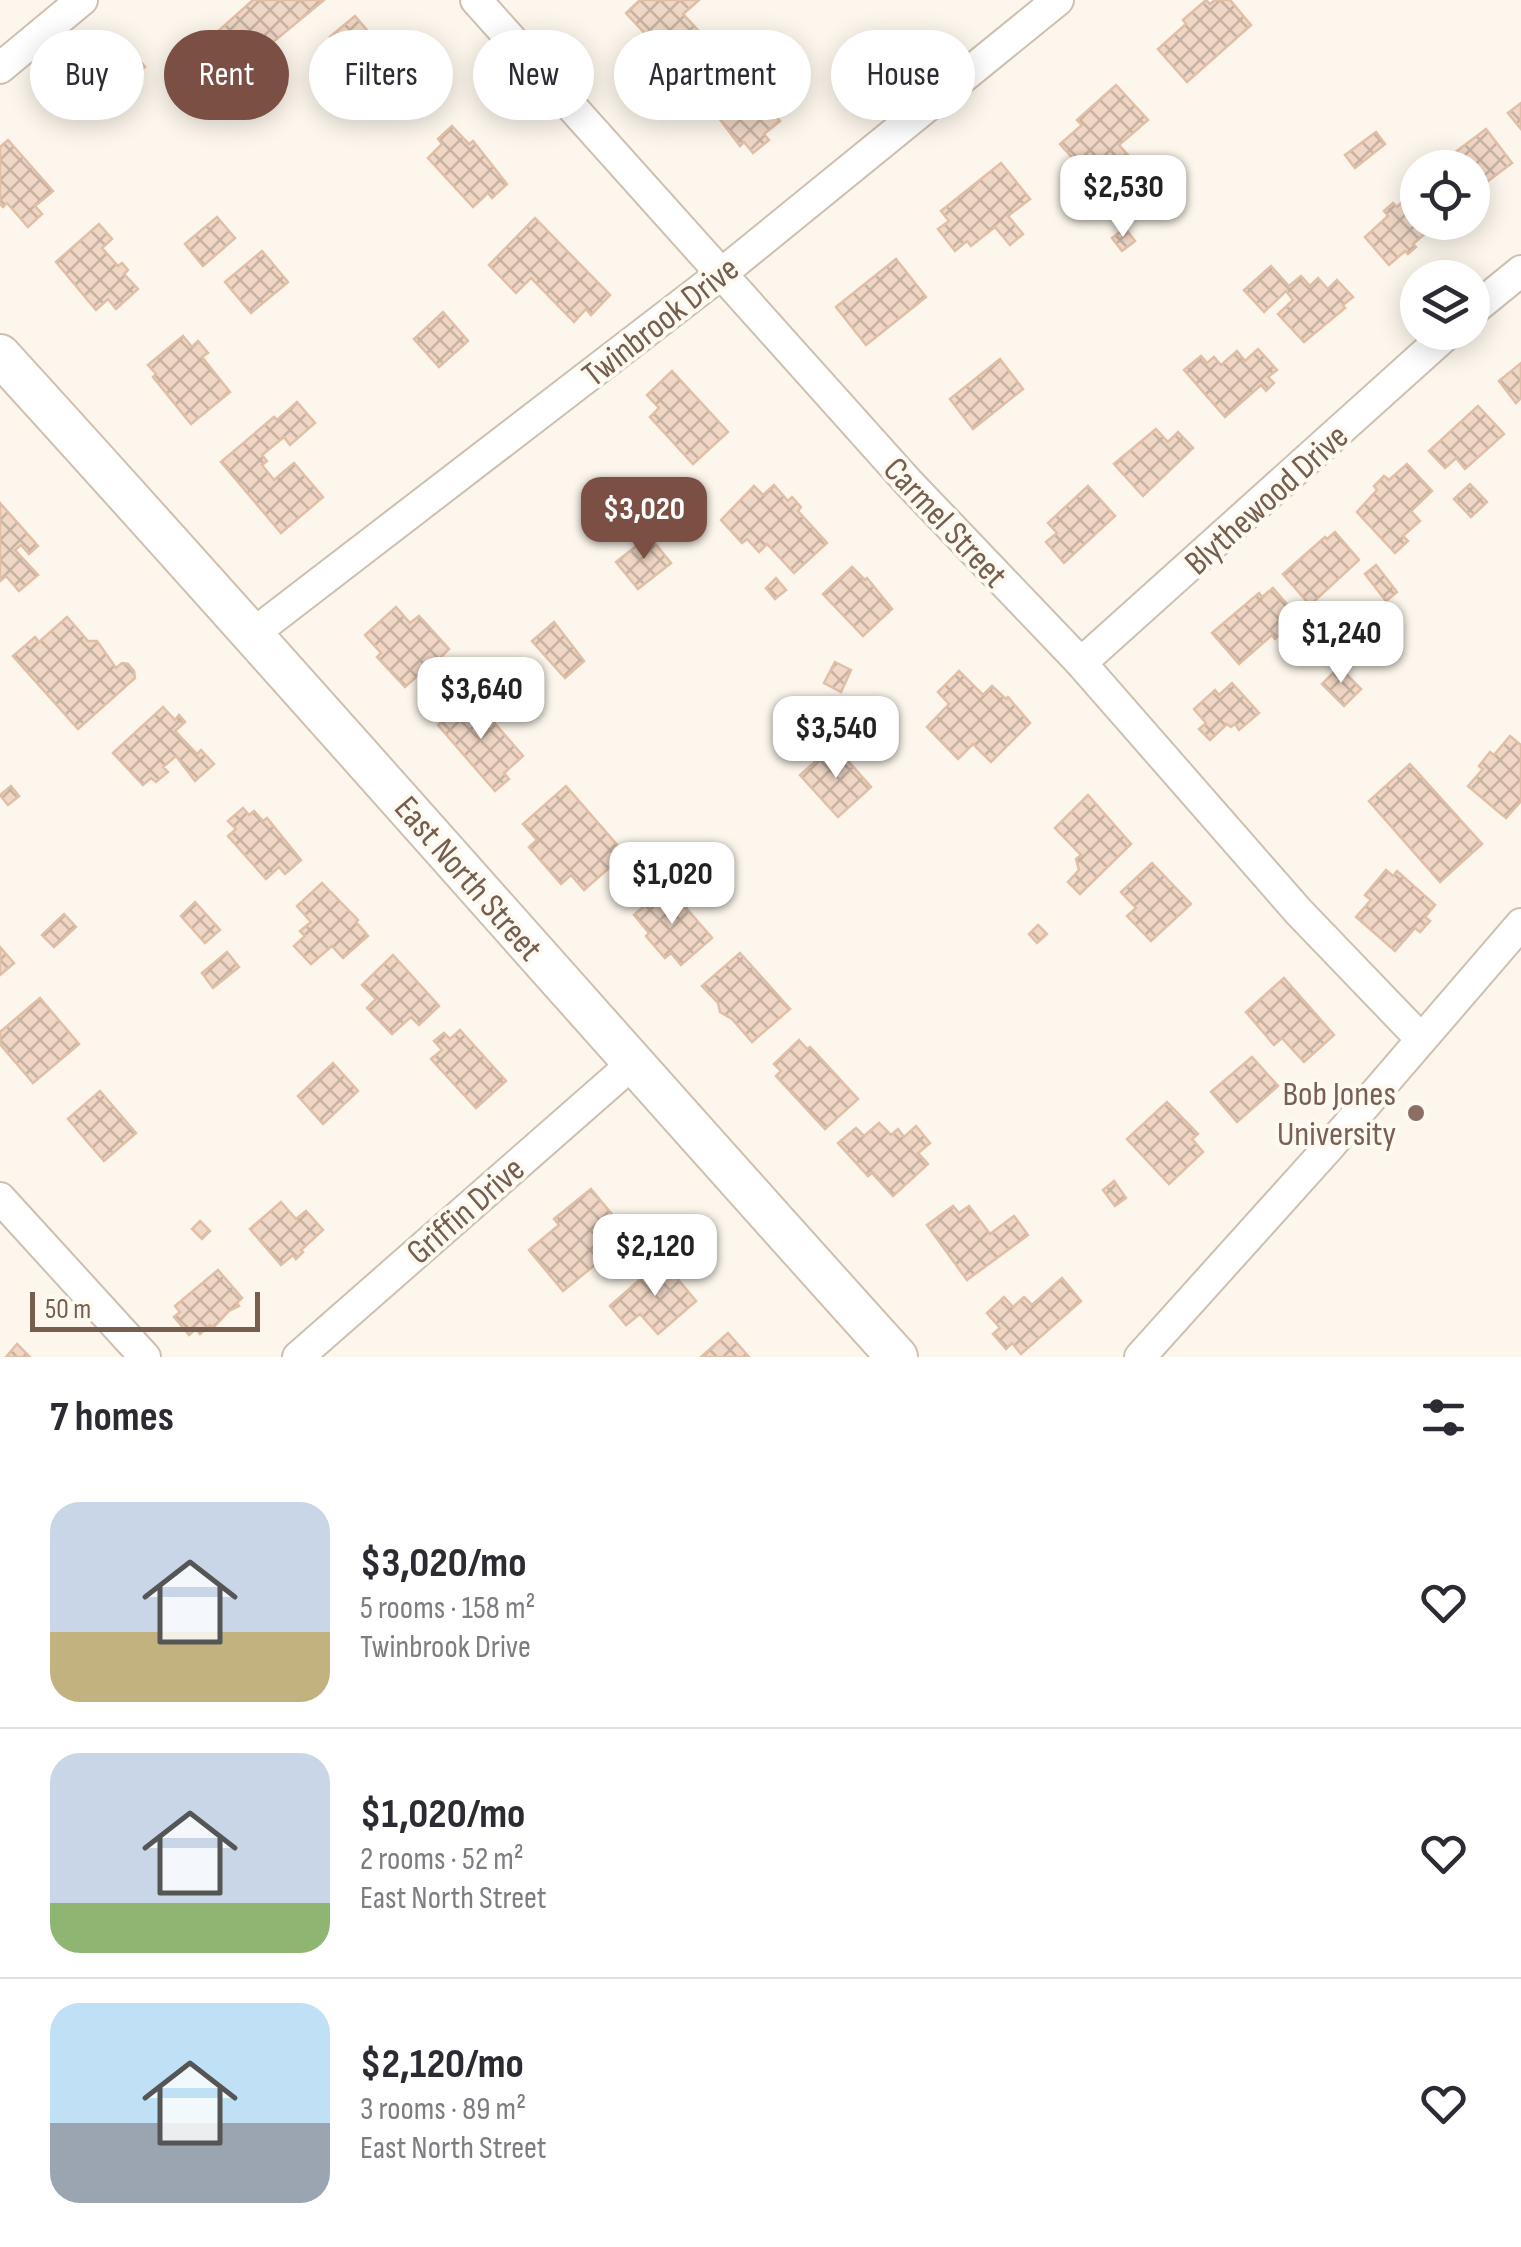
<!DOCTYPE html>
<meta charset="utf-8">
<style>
:root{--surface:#fff;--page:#f2f2f3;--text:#2b2b33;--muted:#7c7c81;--line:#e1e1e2;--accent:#7b4f44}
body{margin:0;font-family:"Sofia Sans Condensed",sans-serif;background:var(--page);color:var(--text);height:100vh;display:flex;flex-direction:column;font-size:38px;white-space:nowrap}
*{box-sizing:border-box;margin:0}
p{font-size:32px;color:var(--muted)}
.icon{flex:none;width:55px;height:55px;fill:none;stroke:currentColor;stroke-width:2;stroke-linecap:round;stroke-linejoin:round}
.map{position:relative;height:1357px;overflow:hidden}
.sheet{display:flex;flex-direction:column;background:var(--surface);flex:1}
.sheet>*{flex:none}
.top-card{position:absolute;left:30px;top:30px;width:1000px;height:90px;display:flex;gap:20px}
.fabs{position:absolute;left:1400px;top:150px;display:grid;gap:20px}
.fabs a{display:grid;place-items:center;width:90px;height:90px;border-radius:50%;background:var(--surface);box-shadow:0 5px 25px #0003;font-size:50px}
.scale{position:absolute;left:30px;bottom:25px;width:230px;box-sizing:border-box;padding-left:10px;border:5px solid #765e4f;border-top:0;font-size:28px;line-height:35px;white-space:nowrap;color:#765e4f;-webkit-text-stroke:8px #fefaf2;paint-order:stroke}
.price{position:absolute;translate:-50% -85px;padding:0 22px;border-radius:20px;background:#fff;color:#222;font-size:32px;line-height:65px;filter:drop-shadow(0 2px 5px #0008)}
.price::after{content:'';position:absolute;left:50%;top:60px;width:30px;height:22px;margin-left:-15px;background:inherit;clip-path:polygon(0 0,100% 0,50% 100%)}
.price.selected{background:var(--accent);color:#fff}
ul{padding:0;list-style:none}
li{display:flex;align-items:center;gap:30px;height:250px;padding:0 50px}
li+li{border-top:2px solid var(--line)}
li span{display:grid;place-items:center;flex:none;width:280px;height:200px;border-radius:30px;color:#555}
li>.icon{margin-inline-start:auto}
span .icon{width:120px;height:120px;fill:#fffc;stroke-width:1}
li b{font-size:42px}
h2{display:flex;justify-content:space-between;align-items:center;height:120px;padding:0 50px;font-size:42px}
.pill{padding:0 35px;border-radius:45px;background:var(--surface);box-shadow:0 5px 25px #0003;font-size:35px;line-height:90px}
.pill.selected{background:var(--accent);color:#fff}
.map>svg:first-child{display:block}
</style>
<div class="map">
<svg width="1521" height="1357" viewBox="0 0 1521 1357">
<defs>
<pattern id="building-cross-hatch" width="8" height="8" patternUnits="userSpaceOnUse" patternTransform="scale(2.5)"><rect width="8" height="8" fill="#f0d7c5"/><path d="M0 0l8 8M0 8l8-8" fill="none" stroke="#c7b2a2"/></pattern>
</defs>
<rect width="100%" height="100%" fill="#fcf6ec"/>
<g fill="url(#building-cross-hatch)" stroke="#e1bfa6" stroke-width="2.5">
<path d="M253,0H324L244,66L216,33Z"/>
<path d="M640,0H699L683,14L710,43L675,75L660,58L663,55L657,48L652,53L644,43L649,38L626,13Z"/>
<path d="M1206,0L1210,4L1215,0H1230L1251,25L1187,82L1158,49L1186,24L1183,20Z"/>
<path d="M355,16L384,50L389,46L398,58L402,54L412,66L404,73L422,93L406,107L399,99L383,113L342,66L358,52L353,46L344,54L330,37Z"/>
<path d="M138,58L145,67L132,77L126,69Z"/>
<path d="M726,73L734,82L742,75L780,121L764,134L769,140L753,153L744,142L740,146L701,94Z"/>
<path d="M1116,85L1148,120L1119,145L1136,164L1104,193L1060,144L1082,125L1077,120Z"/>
<path d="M1521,103V129L1508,113Z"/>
<path d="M452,126L469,144L473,141L507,184L492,198L488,193L473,207L428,158L442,144L438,139Z"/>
<path d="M1486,129L1512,163L1472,193V168H1451L1445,160Z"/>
<path d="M1376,132L1385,144L1355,168L1345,155Z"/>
<path d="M8,140L53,191L35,206L42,214L28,227L7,203L3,207L0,204V147Z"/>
<path d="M1001,163L1030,199L1008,216L1023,234L1010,245L995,227L971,246L967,241L955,251L938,229L949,221L941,211Z"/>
<path d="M1403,201L1411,210L1418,205V222H1431L1424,229L1427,232L1413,244L1416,247L1408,254L1405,251L1389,265L1365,237L1388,216L1384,211L1393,203L1397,207Z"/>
<path d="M217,217L235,238L203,266L185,244Z"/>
<path d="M535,218L610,295L591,315L586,309L574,322L531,278L516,293L489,265Z"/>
<path d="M99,224L112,239L102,248L118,266L122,263L128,270L124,274L138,289L116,309L108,299L96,310L56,262Z"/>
<path d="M1125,228L1135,241L1122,251L1112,238Z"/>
<path d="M262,251L288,282L251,313L225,282Z"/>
<path d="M896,259L926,297L866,345L836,307Z"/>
<path d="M1271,266L1289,286L1301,276L1310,286L1318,278L1328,289L1337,280L1353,297L1343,305L1345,308L1304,342L1278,314L1293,300L1286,291L1264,312L1244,290Z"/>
<path d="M443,312L468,341L439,367L414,339Z"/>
<path d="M183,336L192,347L198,341L208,353L202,357L230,392L191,424L153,377L156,374L148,365Z"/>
<path d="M1258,349L1277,370L1268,377L1274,383L1266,391L1261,385L1225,417L1184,370L1201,356L1207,363L1214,357L1221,365L1237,351L1245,361Z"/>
<path d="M1000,359L1023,389L973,429L950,399Z"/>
<path d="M1521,363V398L1516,403L1499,381Z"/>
<path d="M672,371L728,432L693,464L650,417L659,408L647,395Z"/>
<path d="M297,402L315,423L290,445L284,437L262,455L267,461L262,465L274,480L294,463L323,497L281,533L221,462L274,417L277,420Z"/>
<path d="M1478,406L1504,434L1465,469L1456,458L1445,468L1429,451Z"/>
<path d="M1156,429L1168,442L1178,432L1193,448L1143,496L1114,464Z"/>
<path d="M1407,464L1432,491L1411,511L1420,521L1403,536L1408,541L1395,553L1357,512L1377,490L1374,486L1384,476L1389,480Z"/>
<path d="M1470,484L1487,502L1471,517L1454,499Z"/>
<path d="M774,485L788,501L792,497L801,507L798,511L827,543L794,573L767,544L759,552L747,539L742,543L721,520L754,486L763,495Z"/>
<path d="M1088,486L1115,516L1064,563L1046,542L1057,533L1048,523Z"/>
<path d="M0,503L38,546L29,554L21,545L15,550L38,575L19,591L6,576L0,581Z"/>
<path d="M1335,532L1359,560L1310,605L1283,574L1325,537L1327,539Z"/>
<path d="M649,536L671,563L638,589L616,562Z"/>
<path d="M1376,565L1397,592L1386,601L1365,574Z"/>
<path d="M852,567L865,580L867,578L892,609L863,636L823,594Z"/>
<path d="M776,578L786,590L775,599L766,588Z"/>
<path d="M1273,588L1291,609L1280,619L1285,630L1275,639L1272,635L1239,664L1212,633L1259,593L1262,597Z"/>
<path d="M1340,605L1350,615L1340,624L1330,614Z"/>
<path d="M396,607L410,623L419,616L449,649L441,657L444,662L429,675L424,670L405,687L377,657L381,653L365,635Z"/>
<path d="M67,617L88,641H97L116,668L122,663L128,664L134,671L135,678L78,729L13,656L35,637L39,642Z"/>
<path d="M554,622L584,661L565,678L532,641Z"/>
<path d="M835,662L851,670L841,692L824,683Z"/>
<path d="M1339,667L1361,689L1344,706L1322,684Z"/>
<path d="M959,671L983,695L992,686L1006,699L1008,697L1030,723L991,762L973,744L958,759L927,727L949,704L938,692Z"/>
<path d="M1232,683L1259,713L1239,730L1235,724L1231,727L1227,724L1210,740L1199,729L1206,723L1194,709L1215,690L1219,695Z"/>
<path d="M471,696L523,756L504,773L509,779L495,791L438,725Z"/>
<path d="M163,707L175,720L179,715L185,722L175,731L197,754L201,750L214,764L195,781L176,756L163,767L168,772L156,782L151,778L143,785L113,753Z"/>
<path d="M1510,736L1521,745V801L1506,818L1468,786L1483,769L1479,766L1490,752L1494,755Z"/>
<path d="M834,745L871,787L838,817L800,775Z"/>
<path d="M1410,764L1482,844L1440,882L1369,801Z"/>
<path d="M11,786L19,796L8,805L0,795Z"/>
<path d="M566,786L625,854L584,890L571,875L561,884L529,847L537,840L523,824Z"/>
<path d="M1088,795L1131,844L1080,894L1068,882L1079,870L1076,859L1081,855L1055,828Z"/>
<path d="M243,808L249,815L254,811L263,821L267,818L301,860L285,874L279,867L266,879L228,836L236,829L228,821Z"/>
<path d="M1152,863L1191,904L1151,941L1127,916L1136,908L1121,892Z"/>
<path d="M1386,870L1393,876L1397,871L1435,905L1425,917L1430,921L1420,932L1415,928L1395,951L1356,917L1371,900L1365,895Z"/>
<path d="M322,883L358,920L356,922L368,936L343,958L332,946L311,964L294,946L305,936L300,931L311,922L297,906Z"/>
<path d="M667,886L712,938L681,965L671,953L665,958L646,936L649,933L634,915Z"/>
<path d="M195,902L220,930L205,943L181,916Z"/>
<path d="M64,914L76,927L54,947L42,935Z"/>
<path d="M1038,925L1047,934L1037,943L1029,934Z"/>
<path d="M0,947L14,963L0,975Z"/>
<path d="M227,952L239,967L213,988L202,973Z"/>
<path d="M740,953L790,1009L752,1042L732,1019L720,1012L718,1003L702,986Z"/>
<path d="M393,955L439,1006L419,1025L411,1017L392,1034L367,1008L376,999L362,985Z"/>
<path d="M1284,978L1334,1035L1304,1062L1282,1038L1274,1045L1246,1012Z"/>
<path d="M40,998L79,1044L33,1083L0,1044V1032Z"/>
<path d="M460,1030L506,1081L476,1108L431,1059L442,1050L434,1041L444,1033L450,1039Z"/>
<path d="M799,1040L807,1049L810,1047L858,1099L825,1129L776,1076L781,1071L774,1064Z"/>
<path d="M1252,1057L1278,1086L1237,1122L1211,1092Z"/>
<path d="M333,1063L358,1091L323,1124L298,1096Z"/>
<path d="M100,1091L136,1133L104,1161L68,1119Z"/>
<path d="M1167,1102L1198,1134L1192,1139L1203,1152L1169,1184L1127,1139Z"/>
<path d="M879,1123L891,1135L898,1129L904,1137L916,1126L930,1143L918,1153L928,1164L893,1196L872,1173L868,1176L838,1143L856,1128L864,1136Z"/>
<path d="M1114,1181L1126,1198L1115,1206L1103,1190Z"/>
<path d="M591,1189L630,1236L563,1291L529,1250L559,1225L554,1219Z"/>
<path d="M281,1202L296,1219L306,1211L323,1230L301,1250L303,1252L296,1259L293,1255L281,1265L250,1229Z"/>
<path d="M953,1206L959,1213L969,1206L990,1234L1014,1216L1028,1235L967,1280L927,1225Z"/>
<path d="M200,1221L210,1231L202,1239L192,1229Z"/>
<path d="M662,1260L696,1301L658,1334L640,1314L626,1325L610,1306Z"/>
<path d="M218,1270L242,1298L237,1303L239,1306L229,1311L213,1328L210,1325L200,1334L196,1329L189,1335L174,1317L180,1312L175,1306Z"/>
<path d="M1062,1278L1081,1301L1021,1354L1012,1343L1006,1349L993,1334L1000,1328L987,1313L1004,1297L1013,1307L1024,1297L1032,1305Z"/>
<path d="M728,1333L749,1357H701Z"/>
<path d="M17,1344L30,1357H6Z"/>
</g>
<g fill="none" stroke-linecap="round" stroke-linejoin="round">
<defs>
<g id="street">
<path d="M476,0L908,482L1081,663L1298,911L1421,1039"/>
<path d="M0,68L82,0"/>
<path d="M1472,311L1521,271"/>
<path d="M254,633L721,274L1058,0"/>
<path d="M1081,663L1449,332"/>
<path d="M0,1198L145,1357"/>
<path d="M298,1357L632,1064"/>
<path d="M1140,1357L1329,1147L1521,924"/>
</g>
<path id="secondary" d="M0,355C302,686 596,1024 897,1357"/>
</defs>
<use href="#street" stroke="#cebfb1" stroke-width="34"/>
<use href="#secondary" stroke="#d0bfaf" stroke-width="44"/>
<use href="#street" stroke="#fff" stroke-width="30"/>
<use href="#secondary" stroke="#fff" stroke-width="40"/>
</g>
<circle fill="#8d6e63" stroke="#fefaf2" stroke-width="4" cx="1416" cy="1113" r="10"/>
<g text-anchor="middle" stroke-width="8" stroke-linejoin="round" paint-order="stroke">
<g font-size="35" fill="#765e4f" stroke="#fefaf2">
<text transform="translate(660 321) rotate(-38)" y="12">Twinbrook Drive</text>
<text transform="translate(1266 499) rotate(-42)" y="12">Blythewood Drive</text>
<text transform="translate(946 522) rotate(47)" y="12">Carmel Street</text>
<text transform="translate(469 878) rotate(49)" y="12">East North Street</text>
<text transform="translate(465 1210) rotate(-41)" y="12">Griffin Drive</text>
</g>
<g font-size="35" fill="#785e54" stroke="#fefaf2" text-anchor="end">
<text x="1396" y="1105">Bob Jones<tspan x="1396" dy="40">University</tspan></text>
</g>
</g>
</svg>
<div class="fabs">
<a><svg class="icon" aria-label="locate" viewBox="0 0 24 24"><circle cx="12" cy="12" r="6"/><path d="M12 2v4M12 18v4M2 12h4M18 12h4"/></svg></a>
<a><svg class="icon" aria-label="layers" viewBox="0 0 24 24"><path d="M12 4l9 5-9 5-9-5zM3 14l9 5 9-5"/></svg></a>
</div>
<div class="scale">50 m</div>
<b class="price" style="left:1123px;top:240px">$2,530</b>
<b class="price selected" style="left:644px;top:562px">$3,020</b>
<b class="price" style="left:1341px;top:686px">$1,240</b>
<b class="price" style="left:481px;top:742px">$3,640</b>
<b class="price" style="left:836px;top:781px">$3,540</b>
<b class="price" style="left:672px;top:927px">$1,020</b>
<b class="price" style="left:655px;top:1299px">$2,120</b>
<div class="top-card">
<a class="pill">Buy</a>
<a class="pill selected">Rent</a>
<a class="pill">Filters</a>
<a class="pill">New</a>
<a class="pill">Apartment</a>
<a class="pill">House</a>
</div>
</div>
<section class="sheet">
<h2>7 homes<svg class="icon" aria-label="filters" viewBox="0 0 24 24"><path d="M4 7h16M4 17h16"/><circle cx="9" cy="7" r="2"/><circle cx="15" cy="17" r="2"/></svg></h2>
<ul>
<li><span style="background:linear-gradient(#c9d6e8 65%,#c2b280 0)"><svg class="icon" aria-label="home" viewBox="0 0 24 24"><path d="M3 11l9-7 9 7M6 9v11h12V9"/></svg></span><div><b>$3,020/mo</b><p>5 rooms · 158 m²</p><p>Twinbrook Drive</p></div><svg class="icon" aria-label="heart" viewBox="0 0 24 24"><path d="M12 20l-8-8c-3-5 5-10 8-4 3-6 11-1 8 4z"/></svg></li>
<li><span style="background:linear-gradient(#c9d6e8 75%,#8fb573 0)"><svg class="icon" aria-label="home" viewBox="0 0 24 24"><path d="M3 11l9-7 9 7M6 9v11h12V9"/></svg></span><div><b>$1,020/mo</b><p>2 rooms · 52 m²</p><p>East North Street</p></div><svg class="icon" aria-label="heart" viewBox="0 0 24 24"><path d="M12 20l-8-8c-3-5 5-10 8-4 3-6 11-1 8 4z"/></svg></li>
<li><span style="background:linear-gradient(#bfe0f5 60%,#9aa5b1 0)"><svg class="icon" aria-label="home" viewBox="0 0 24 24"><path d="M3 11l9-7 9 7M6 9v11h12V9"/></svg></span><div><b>$2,120/mo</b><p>3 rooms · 89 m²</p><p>East North Street</p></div><svg class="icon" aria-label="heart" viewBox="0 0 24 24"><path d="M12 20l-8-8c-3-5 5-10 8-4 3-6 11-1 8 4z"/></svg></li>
</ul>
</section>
